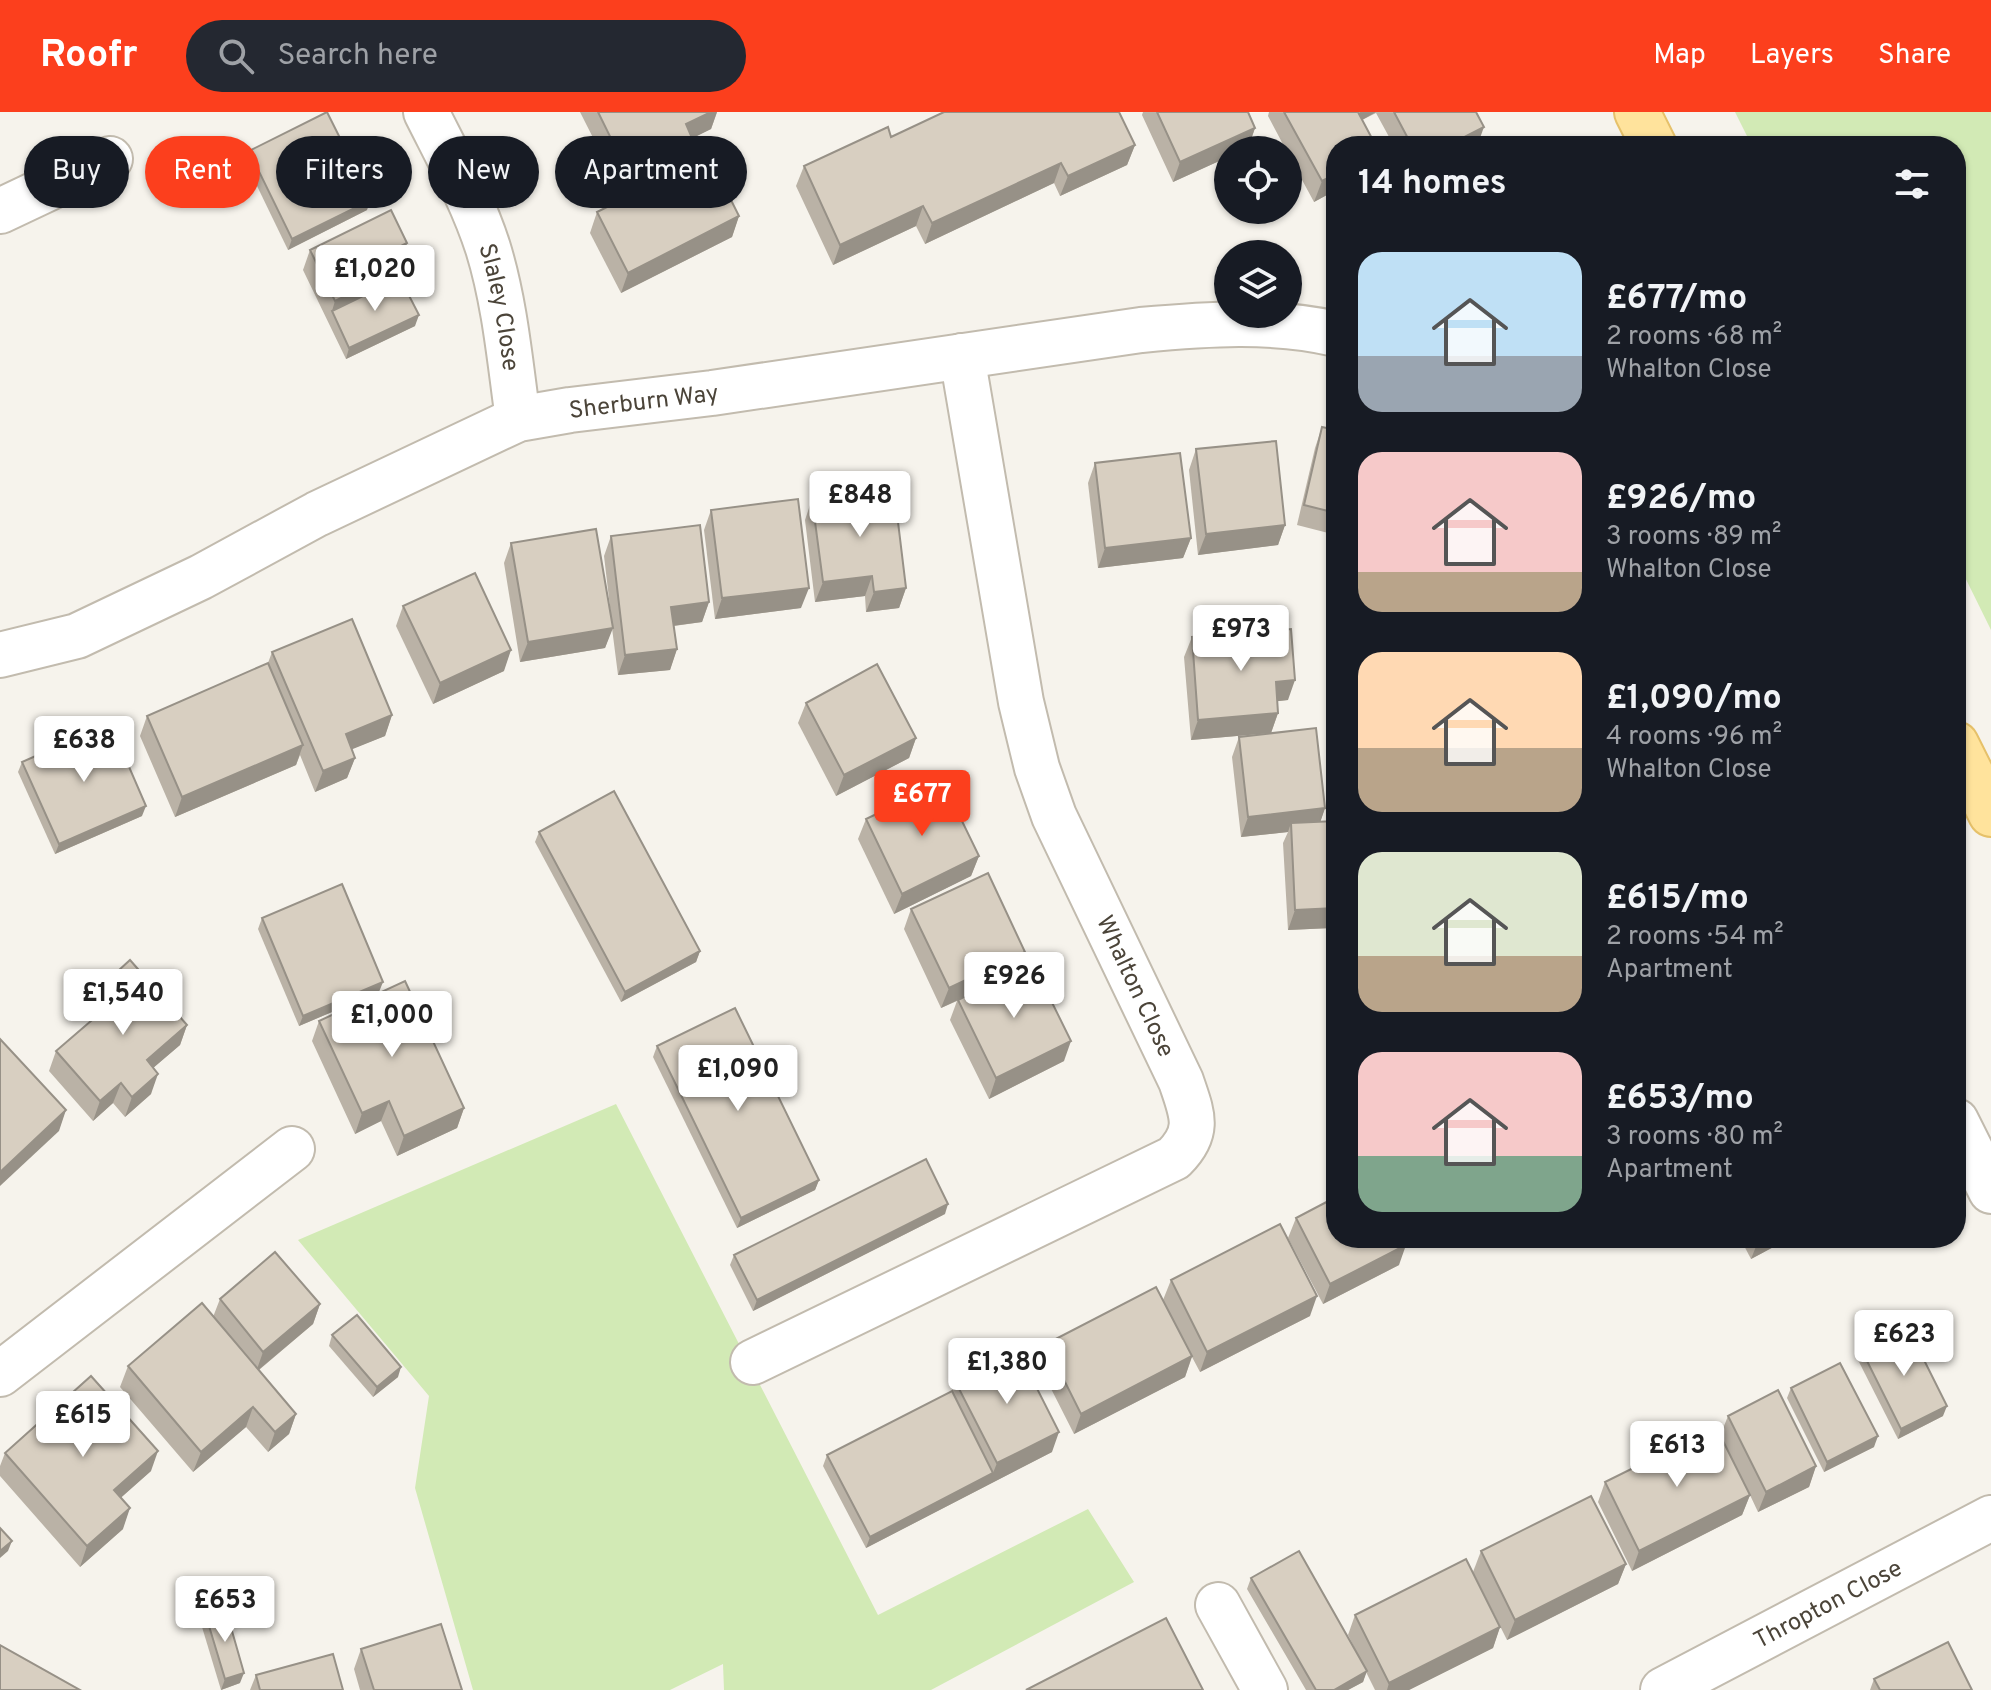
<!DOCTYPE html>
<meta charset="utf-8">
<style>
:root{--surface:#171b24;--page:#242831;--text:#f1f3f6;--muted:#9ea1a6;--accent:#fc3f1d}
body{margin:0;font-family:Overpass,sans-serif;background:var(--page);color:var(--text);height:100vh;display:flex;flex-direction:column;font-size:30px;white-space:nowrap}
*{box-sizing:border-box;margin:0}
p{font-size:26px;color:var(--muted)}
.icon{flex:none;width:44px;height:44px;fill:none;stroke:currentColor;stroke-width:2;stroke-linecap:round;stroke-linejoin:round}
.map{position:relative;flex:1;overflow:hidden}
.panel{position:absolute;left:1326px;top:24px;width:640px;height:1112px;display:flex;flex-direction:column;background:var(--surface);border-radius:32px;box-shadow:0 2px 6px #0004}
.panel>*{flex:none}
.banner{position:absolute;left:24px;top:24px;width:760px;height:72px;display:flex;gap:16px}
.fabs{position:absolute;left:1214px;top:24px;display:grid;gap:16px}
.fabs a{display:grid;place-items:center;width:88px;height:88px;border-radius:50%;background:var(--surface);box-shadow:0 2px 6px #0004;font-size:40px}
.price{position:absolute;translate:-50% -68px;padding:0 18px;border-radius:8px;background:#fff;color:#222;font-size:26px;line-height:52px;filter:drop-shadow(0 2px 4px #0008)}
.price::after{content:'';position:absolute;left:50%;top:48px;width:24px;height:18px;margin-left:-12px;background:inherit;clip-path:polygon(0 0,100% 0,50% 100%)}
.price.on{background:var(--accent);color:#fff}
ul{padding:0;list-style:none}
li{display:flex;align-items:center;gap:24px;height:200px;padding:0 32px}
li span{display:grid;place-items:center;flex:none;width:224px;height:160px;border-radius:24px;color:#555}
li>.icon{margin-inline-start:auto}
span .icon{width:96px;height:96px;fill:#fffc;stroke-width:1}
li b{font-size:34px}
h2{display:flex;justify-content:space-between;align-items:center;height:96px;padding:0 32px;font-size:34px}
.pill{padding:0 28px;border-radius:36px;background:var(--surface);box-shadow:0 2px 6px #0004;font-size:28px;line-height:72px}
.pill.on{background:var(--accent);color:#fff}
header{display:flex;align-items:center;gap:48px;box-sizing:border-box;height:112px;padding:0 40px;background:var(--accent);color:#fff}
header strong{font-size:38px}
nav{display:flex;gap:44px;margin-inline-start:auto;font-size:28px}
.search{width:560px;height:72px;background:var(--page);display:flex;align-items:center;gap:20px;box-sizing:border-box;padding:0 28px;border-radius:44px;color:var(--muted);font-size:30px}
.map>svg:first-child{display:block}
</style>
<header>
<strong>Roofr</strong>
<div class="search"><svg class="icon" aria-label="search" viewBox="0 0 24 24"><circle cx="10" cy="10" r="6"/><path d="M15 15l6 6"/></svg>Search here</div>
<nav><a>Map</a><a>Layers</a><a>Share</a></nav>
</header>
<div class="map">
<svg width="1991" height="1578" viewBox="0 0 1991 1578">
<rect width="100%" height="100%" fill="#f6f3ec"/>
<g fill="#d2eab5">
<path d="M1735,0H1991V518L1956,447V34H1752Z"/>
<path d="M616,992L878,1503L1088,1397L1134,1470L931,1578H724L723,1552L670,1578H473L415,1376L429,1284L298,1128Z"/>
</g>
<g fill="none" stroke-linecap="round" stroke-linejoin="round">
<defs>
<g id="minor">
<path id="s1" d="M426,0C448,44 473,89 488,136C505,191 510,250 518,307"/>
<path d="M0,99L110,47"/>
<path id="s2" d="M0,543L77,524L201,465L317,402L518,307L570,298L712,281L1141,218C1206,212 1272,207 1336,222"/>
<path d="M1956,1009L1991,1079"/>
<path d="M753,1250L1174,1046C1201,1019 1192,1002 1181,969L1054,704L1037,656L1021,590L962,244"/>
<path d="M0,1262L292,1037"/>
<path d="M1218,1493L1265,1578"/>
<path id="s3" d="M1663,1578L1991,1406"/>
</g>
<g id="major">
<path d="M1637,0L1654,34"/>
<path d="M1956,632L1991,702"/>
</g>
</defs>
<use href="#minor" stroke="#c2bbae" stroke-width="48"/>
<use href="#major" stroke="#e6c16a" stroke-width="48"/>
<use href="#minor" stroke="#fff" stroke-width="44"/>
<use href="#major" stroke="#ffe39c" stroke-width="44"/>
</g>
<g fill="#bab2a6">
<path d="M580,0H717L711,17L692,26L685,46L620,79Z"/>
<path d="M1143,0H1248L1255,16L1248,36L1228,38V45L1173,70L1142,3Z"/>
<path d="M1269,0H1476L1477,34H1394L1376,1L1362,8L1336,34V78L1314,90L1288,42V38H1286L1268,4Z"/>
<path d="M891,25L1135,33L1127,53L1060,84L1054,71L925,132L916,114L833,153L796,74L804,54Z"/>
<path d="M249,39L367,98L288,138L245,49Z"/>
<path d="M597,100L739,104L732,125L621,181L590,121Z"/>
<path d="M407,131L401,149L400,166L415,214L346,247L303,158L310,138Z"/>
<path d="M1322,315L1336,318V423L1297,413L1315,336Z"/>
<path d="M1196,337L1285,413L1278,433L1198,443L1189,358Z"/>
<path d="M1095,351L1191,426L1183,446L1098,456L1088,371Z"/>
<path d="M812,387L906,476L899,496L866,500L865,484L815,490L805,408Z"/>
<path d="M711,398L801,496L715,507L704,418Z"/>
<path d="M611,424L709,490L702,510L674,514L677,537L670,558L618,563L612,516L605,536L520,550L504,451L511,431L612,512L604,444Z"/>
<path d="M403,494L504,559L433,592L396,514Z"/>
<path d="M1192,525L1288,588L1278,589V601L1271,621L1191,628L1184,545Z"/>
<path d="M272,540L392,603L385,624L351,637L355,646L347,666L315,680L300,643L296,653L175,705L140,624L147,604L268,551Z"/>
<path d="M806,591L916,626L909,646L836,684L798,611Z"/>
<path d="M1239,625L1325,696L1320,710L1336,709V916L1327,829L1331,816L1288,818L1283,731L1288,720L1241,725L1232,645Z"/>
<path d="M22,650L142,704L55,742L18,660Z"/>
<path d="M866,707L979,744L971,764L894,802L858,727Z"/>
<path d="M539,720L700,839L696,850L621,890L535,730Z"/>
<path d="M911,797L1019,857L1064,949L989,987L950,908L957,889L941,896L904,817Z"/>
<path d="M262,806L379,880L299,914L258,817Z"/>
<path d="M107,869L187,913L180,933L153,956L151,982L125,1005L113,991L93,1009L49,959L56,939L105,896L99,889Z"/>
<path d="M319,909L464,996L457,1016L397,1044L381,1009L355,1022L312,929Z"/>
<path d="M657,934L819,1068L815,1078L737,1116L653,945Z"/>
<path d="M945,1102L753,1199L730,1153L734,1143Z"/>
<path d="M1296,1106L1399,1153L1323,1192L1288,1126Z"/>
<path d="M1740,1126H1790L1751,1147Z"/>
<path d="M1171,1168L1310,1204L1200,1260L1192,1245L1185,1265L1074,1322L1039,1253L1046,1232L1163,1188Z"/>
<path d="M220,1187L320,1192L313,1212L259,1258L296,1302L289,1322L268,1340L246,1315L193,1360L120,1275L128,1254L213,1205Z"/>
<path d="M332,1223L398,1265L373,1285L329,1234Z"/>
<path d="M1861,1237L1943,1304L1898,1327L1858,1248Z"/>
<path d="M955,1269L1052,1340L866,1436L823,1354L827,1343L952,1279Z"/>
<path d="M1791,1276L1874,1335L1824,1360L1787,1286Z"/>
<path d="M1728,1304L1816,1354L1809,1375L1758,1400L1750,1383L1742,1403L1632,1459L1598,1390L1605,1370L1720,1324Z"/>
<path d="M5,1341L151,1359L120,1386L123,1417L80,1455L0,1364V1354Z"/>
<path d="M1481,1439L1626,1452L1618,1472L1507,1528L1473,1460Z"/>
<path d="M1251,1466L1362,1551L1348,1523L1355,1503L1500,1515L1493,1536L1409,1578H1375L1366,1560L1363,1570L1348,1578H1306L1247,1477Z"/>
<path d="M206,1504L240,1571L221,1578L202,1515Z"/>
<path d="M361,1537L462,1578H360L354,1557Z"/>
<path d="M256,1563L343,1578H250Z"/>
<path d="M1874,1567L1972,1578H1870Z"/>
</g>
<g fill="#979187">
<path d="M711,0H717L711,17L679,33L686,12Z"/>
<path d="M1360,0H1376L1355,12Z"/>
<path d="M1484,15L1477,34H1447Z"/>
<path d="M1255,16L1248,36L1244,38H1228V45L1173,70L1180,50Z"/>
<path d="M692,26L685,46L620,79L627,59Z"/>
<path d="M1135,33L1127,53L1060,84L1068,64Z"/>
<path d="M1061,51L1054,71L925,132L932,111Z"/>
<path d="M1336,62V78L1314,90L1322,69Z"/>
<path d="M371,88L367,98L288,138L292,127Z"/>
<path d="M923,94L916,114L833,153L840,133Z"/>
<path d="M739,104L732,125L621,181L628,161Z"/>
<path d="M407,131L400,151L395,137Z"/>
<path d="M404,156L396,176L332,199L335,189Z"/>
<path d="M419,203L415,214L346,247L349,236Z"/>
<path d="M1285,413L1278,433L1198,443L1206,422Z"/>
<path d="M1191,426L1183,446L1098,456L1105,436Z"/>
<path d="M872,464L865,484L815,490L823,470Z"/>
<path d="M809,476L801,496L715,507L722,486Z"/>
<path d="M906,476L899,496L866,500L874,480Z"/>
<path d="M709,490L702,510L664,515L671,495Z"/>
<path d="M613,516L605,536L520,550L528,530Z"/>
<path d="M677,537L670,558L618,563L625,543Z"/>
<path d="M511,538L504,559L433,592L440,571Z"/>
<path d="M1295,568L1288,588L1269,590L1276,570Z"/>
<path d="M1278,601L1271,621L1191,628L1198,608Z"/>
<path d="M392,603L385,624L338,643L346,622Z"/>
<path d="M916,626L909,646L836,684L844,663Z"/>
<path d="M303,633L296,653L175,705L182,685Z"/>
<path d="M355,646L347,666L315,680L323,659Z"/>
<path d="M146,694L142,704L55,742L59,732Z"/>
<path d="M1325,696L1318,717L1291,711L1288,720L1241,725L1248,705Z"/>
<path d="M979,744L971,764L894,802L902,782Z"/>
<path d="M1336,796V816L1334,809L1331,816L1288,818L1295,798Z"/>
<path d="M700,839L696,850L621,890L625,880Z"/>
<path d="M1025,840L1018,860L941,896L949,876Z"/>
<path d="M383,870L379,880L299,914L303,904Z"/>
<path d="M187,913L180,933L139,968L147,948Z"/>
<path d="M1071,929L1064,949L989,987L996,966Z"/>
<path d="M158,962L151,982L125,1005L132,985Z"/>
<path d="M121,971L113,991L93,1009L100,989Z"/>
<path d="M389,989L381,1009L355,1022L362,1001Z"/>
<path d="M464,996L457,1016L397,1044L404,1024Z"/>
<path d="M66,998L59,1019L0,1074V1060Z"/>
<path d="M819,1068L815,1078L737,1116L741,1106Z"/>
<path d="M948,1092L945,1102L753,1199L757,1188Z"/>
<path d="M1760,1126H1790L1751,1147L1759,1127Z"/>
<path d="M1406,1133L1399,1153L1323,1192L1330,1172Z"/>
<path d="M1317,1184L1310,1204L1200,1260L1207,1240Z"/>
<path d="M320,1192L313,1212L256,1260L263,1240Z"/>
<path d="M1192,1244L1185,1265L1074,1322L1081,1302Z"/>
<path d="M401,1255L398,1265L373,1285L377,1275Z"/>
<path d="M1947,1294L1943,1304L1898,1327L1901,1317Z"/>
<path d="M253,1295L246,1315L193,1360L201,1340Z"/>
<path d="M296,1302L289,1322L268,1340L275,1320Z"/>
<path d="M1059,1320L1052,1340L866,1436L870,1425L993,1361L997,1351Z"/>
<path d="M1878,1324L1874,1335L1824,1360L1827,1350Z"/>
<path d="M158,1339L151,1359L106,1399L114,1378Z"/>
<path d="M1816,1354L1809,1375L1758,1400L1766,1380Z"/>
<path d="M1750,1383L1742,1403L1632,1459L1639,1439Z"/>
<path d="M130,1396L123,1417L80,1455L87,1434Z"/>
<path d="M12,1429L8,1439L0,1446V1439Z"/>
<path d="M1626,1452L1618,1472L1507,1528L1515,1508Z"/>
<path d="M1500,1515L1493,1536L1409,1578H1387L1389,1571Z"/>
<path d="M1367,1559L1363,1570L1348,1578H1334Z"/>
<path d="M244,1561L240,1571L221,1578L225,1567Z"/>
</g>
<g fill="#d8cfc1" stroke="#979187" stroke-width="2">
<path d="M327,0L371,88L292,127L249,39Z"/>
<path d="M598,0H711L686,12L692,26L627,59Z"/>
<path d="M944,0H1119L1135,33L1068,64L1061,51L932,111L923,94L840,133L804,54L888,15L891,25Z"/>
<path d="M1157,0H1248L1255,16L1180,50Z"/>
<path d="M1284,0H1358L1376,34H1336V62L1322,69Z"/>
<path d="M1394,0H1476L1484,15L1447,34H1412Z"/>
<path d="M709,44L739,104L628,161L597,100Z"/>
<path d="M391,98L407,131L395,137L404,156L335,189L310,138Z"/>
<path d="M400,166L419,203L349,236L332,199Z"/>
<path d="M1322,315L1336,318V401L1304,393Z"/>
<path d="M1276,329L1285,413L1206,422L1196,337Z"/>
<path d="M1180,341L1191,426L1105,436L1095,351Z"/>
<path d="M894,377L906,476L874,480L872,464L823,470L812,387Z"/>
<path d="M798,387L809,476L722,486L711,398Z"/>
<path d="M700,413L709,490L671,495L677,537L625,543L611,424Z"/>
<path d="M596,417L613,516L528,530L511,431Z"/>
<path d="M475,461L511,538L440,571L403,494Z"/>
<path d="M352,507L392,603L346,622L355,646L323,659L272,540Z"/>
<path d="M1291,517L1295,568L1276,570L1278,601L1198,608L1192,525Z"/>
<path d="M268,551L303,633L182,685L147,604Z"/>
<path d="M877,552L916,626L844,663L806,591Z"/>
<path d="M110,611L146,694L59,732L22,650Z"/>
<path d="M1316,616L1325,696L1248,705L1239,625Z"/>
<path d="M943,670L979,744L902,782L866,707Z"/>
<path d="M614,679L700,839L625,880L539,720Z"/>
<path d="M1336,709V796L1295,798L1291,711Z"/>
<path d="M988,761L1025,840L949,876L911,797Z"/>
<path d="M342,772L383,870L303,904L262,806Z"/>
<path d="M1336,808V828L1334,809Z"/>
<path d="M130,848L187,913L147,948L158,962L132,985L121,971L100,989L56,939L120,884L107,869Z"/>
<path d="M1032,850L1071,929L996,966L958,888Z"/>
<path d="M405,869L464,996L404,1024L389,989L362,1001L319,909Z"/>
<path d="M735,896L819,1068L741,1106L657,934Z"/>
<path d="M0,927L66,998L0,1060Z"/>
<path d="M926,1047L948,1092L757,1188L734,1143Z"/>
<path d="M1336,1085V1126H1403L1406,1133L1330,1172L1296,1106Z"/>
<path d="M1280,1112L1317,1184L1207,1240L1171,1168Z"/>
<path d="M275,1140L320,1192L263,1240L220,1187Z"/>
<path d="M1156,1175L1192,1244L1081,1302L1046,1232Z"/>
<path d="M202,1191L296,1302L275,1320L253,1295L201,1340L128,1254Z"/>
<path d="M357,1203L401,1255L377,1275L332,1223Z"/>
<path d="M1907,1214L1947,1294L1901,1317L1861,1237Z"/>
<path d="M1017,1237L1059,1320L997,1351L955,1269Z"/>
<path d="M1840,1251L1878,1324L1827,1350L1791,1276Z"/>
<path d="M91,1264L158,1339L114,1378L130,1396L87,1434L5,1341Z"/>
<path d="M1778,1278L1816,1354L1766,1380L1728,1304Z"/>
<path d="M952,1279L993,1361L870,1425L827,1343Z"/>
<path d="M1716,1315L1750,1383L1639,1439L1605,1370Z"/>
<path d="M1591,1384L1626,1452L1515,1508L1481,1439Z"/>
<path d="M0,1416L12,1429L0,1439Z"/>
<path d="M1299,1439L1367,1559L1334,1578H1316L1251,1466Z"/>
<path d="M1466,1447L1500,1515L1389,1571L1355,1503Z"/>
<path d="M226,1498L244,1561L225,1567L206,1504Z"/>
<path d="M1166,1506L1203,1578H1026Z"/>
<path d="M441,1512L462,1578H374L361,1537Z"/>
<path d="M1948,1530L1972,1578H1880L1874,1567Z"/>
<path d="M0,1533L80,1578H0Z"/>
<path d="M333,1542L343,1578H260L256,1563Z"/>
</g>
<g text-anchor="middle" stroke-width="6" stroke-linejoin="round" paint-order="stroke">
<g font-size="24" fill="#4b4439" stroke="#fff">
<text dy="8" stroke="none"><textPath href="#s1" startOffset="210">Slaley Close</textPath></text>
<text dy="8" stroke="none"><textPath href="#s2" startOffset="698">Sherburn Way</textPath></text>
<text transform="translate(1136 874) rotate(65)" y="8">Whalton Close</text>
<text dy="8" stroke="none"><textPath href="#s3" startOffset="186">Thropton Close</textPath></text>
</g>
</g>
</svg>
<div class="fabs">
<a><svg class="icon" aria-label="locate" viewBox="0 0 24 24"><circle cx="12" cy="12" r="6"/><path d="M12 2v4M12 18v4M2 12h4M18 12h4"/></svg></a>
<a><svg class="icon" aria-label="layers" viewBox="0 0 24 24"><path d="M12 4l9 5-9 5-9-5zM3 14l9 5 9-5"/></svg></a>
</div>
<b class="price" style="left:375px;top:201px">£1,020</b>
<b class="price" style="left:860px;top:427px">£848</b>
<b class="price" style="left:1241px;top:561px">£973</b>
<b class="price" style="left:84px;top:672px">£638</b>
<b class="price on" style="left:922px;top:726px">£677</b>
<b class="price" style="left:1014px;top:908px">£926</b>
<b class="price" style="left:123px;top:925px">£1,540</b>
<b class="price" style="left:392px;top:947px">£1,000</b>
<b class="price" style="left:738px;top:1001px">£1,090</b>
<b class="price" style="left:1904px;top:1266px">£623</b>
<b class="price" style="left:1007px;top:1294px">£1,380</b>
<b class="price" style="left:83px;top:1347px">£615</b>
<b class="price" style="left:1677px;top:1377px">£613</b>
<b class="price" style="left:225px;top:1532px">£653</b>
<div class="banner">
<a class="pill">Buy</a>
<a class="pill on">Rent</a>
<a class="pill">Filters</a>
<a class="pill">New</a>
<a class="pill">Apartment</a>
</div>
<section class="panel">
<h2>14 homes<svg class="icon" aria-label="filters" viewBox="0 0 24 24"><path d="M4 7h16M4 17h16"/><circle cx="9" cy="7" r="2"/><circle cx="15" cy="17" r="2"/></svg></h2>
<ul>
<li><span style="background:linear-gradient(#bfe0f5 65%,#9aa5b1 0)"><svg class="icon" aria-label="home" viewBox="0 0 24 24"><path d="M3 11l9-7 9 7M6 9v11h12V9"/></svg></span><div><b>£677/mo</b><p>2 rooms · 68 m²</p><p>Whalton Close</p></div></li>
<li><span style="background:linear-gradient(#f6c9c9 75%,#b9a48a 0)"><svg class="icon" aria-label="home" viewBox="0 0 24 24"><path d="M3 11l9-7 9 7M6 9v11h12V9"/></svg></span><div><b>£926/mo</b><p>3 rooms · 89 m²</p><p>Whalton Close</p></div></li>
<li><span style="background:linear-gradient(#ffd9b3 60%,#b9a48a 0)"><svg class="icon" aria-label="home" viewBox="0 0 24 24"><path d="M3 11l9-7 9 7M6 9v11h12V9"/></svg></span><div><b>£1,090/mo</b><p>4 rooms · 96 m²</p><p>Whalton Close</p></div></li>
<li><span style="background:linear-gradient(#dfe7d0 65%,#b9a48a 0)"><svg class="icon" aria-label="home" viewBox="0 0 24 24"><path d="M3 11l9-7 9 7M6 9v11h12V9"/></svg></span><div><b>£615/mo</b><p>2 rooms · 54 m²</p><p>Apartment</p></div></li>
<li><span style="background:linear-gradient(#f6c9c9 65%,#7fa58c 0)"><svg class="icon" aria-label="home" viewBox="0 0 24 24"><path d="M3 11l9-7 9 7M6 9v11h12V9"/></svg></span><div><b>£653/mo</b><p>3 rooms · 80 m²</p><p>Apartment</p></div></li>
</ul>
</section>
</div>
